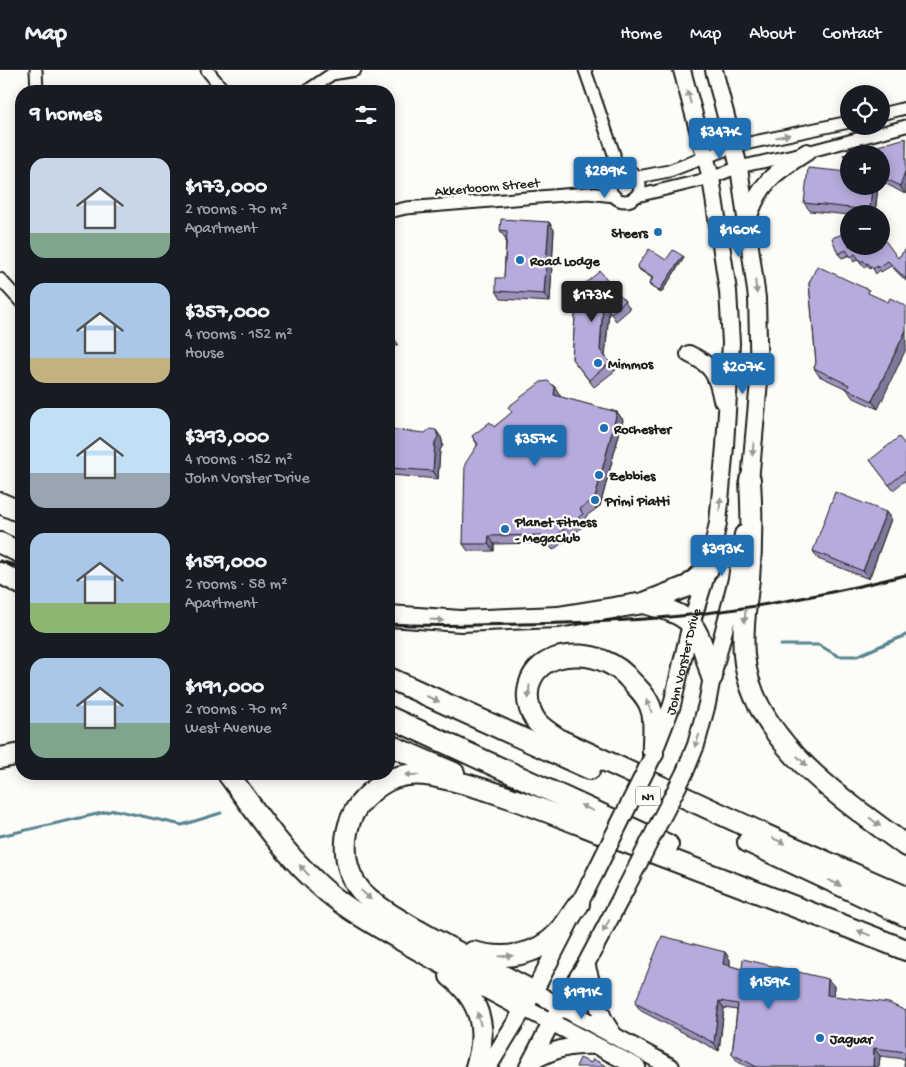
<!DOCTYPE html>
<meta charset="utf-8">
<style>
:root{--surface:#171b24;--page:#20242c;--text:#f1f3f6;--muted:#9ea1a6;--line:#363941;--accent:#1f6fb2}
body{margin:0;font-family:"Gochi Hand",sans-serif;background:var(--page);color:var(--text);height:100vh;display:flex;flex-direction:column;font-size:19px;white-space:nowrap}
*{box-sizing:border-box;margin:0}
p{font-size:16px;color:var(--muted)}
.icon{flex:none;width:28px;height:28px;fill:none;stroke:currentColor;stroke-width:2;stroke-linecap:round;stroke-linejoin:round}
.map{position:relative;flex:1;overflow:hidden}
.drawer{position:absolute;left:15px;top:15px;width:380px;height:695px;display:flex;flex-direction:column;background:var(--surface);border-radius:20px;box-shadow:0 2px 12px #0003}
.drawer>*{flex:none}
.fabs{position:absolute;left:840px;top:15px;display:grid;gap:10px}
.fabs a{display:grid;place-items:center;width:50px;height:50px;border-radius:50%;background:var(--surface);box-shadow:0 2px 12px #0003;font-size:25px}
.price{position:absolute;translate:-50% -42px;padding:0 11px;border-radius:5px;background:var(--accent);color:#fff;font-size:16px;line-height:32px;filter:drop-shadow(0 1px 2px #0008)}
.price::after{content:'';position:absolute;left:50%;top:30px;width:15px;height:11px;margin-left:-8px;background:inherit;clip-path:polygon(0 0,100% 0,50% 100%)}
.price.active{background:#222;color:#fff}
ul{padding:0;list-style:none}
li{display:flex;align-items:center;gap:15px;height:125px;padding:0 15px}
li span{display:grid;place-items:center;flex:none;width:140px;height:100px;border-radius:15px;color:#555}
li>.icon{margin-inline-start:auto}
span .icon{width:60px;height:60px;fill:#fffc;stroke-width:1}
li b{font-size:21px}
h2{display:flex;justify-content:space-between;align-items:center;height:60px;padding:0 15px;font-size:21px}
header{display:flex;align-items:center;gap:30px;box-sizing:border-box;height:70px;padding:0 25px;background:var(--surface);border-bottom:1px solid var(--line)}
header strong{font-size:24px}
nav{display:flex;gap:28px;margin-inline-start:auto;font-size:18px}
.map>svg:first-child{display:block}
</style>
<header>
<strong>Map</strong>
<nav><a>Home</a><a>Map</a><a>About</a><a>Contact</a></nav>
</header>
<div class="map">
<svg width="906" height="997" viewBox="0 0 906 997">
<rect width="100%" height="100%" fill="#fdfcf7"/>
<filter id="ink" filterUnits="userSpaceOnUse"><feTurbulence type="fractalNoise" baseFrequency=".02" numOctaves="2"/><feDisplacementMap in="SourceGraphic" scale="10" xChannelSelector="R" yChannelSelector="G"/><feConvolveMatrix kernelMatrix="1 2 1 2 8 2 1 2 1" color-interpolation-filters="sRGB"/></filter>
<g filter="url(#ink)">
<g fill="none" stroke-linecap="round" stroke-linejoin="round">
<g stroke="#578490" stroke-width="3">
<path d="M781,575H819L838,586H857L906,565"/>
<path d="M332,704C341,708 353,710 362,704"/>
<path d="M0,766L115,740L182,755L221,743"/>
</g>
<defs>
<g id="street">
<path d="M36,0L37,21"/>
<path d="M207,0L224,21"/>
<path d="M585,0L614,84L616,104"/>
<path d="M307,21L332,4L355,0"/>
<path d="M881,44L906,38"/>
<circle cx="625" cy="116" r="15"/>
<path d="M638,107L669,101L735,76L849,52"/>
<path d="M637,126L711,108L739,97L807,82L906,56"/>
<path d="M389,142L406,138L588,123L614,126"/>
<path d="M0,209L21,232"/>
</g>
<g id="secondary">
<path d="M714,0L739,97L757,228L759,311L749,423"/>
<path d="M748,149C760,112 775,102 807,82"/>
<path d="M689,284C713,295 717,305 722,330"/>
<path id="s1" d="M656,676L672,635L691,554L708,499L718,453L725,376L731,273L728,221L711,108L682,0"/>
<path d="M685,702L696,675L707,634L712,607L737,509L743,464"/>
<path d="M586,894C595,922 595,939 613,964"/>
<path d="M534,922L671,997"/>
<path d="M524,938L637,997"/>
<path d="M531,992C554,979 569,975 595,976"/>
<path d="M488,997L534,922L595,803"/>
<path d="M528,997L560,936L586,894L626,818"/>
</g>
<g id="highway">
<path d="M750,410C752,443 752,476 749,509C746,534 742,560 744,585C751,670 844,730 906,776"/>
<path d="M0,433L21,442"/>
<path d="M0,473L21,483"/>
<path d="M0,503L21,514"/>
<path d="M644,533C660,538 678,541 690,553C701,564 707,592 712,607"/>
<path d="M389,546L461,551L558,547L644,533L688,516L708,499"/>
<path d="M389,608L590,699"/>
<path d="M389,647L668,775"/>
<path d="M389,675L454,703"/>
<path d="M653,684C652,670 656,652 651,639C648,628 639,619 631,611C624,602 614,595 604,591C576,579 531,585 528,622C527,632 530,642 536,651C542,659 552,664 560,670L779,771L906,827"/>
<path d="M0,688L21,684"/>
<path d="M228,704C254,739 279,777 311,807C334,831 363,848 391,864C435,890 480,914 524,938"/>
<path d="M748,772L906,846"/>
<path d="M473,882C503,890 536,887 559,862C566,854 572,843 579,834"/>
<path d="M450,906C481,930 488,960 476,997"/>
<path d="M534,922C495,901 455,882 417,860C398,849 378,838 362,822C339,797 341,752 364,729C384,708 404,701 432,706C498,719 562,748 625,772C719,808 813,843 906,880"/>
</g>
</defs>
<use href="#street" stroke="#1c1c1c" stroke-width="15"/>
<use href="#secondary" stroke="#1c1c1c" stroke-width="20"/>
<use href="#highway" stroke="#1c1c1c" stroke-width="24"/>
<use href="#street" stroke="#fdfcf7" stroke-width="11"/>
<use href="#secondary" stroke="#fdfcf7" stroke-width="16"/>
<use href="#highway" stroke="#fdfcf7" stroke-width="20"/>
<g stroke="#1c1c1c" stroke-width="3">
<path d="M0,491L21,497"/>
<path d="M389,554C433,557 477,555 521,554C580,553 639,551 698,544C768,536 838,522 906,505"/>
</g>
<defs>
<g id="secondary-bridge">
<path d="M595,803L652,688"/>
<path d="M626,818L685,702"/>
</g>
</defs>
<use href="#secondary-bridge" stroke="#1c1c1c" stroke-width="20" stroke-linecap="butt"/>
<use href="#secondary-bridge" stroke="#fdfcf7" stroke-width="16"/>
</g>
<g fill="#9d93bd" stroke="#1c1c1c">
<path d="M906,68L905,124L881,111V84Z"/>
<path d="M849,84V93L843,85Z"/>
<path d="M849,116H878L875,144H849V145L810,141L804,133Z"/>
<path d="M549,152L554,160L550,232L501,229L496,221L504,208L506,168H505L500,160Z"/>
<path d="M849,176L898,188L906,179V211L891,196L881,202L880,200L876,204L872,197L870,199L867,195L864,197L858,189L854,192L850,185L842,188L838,184Z"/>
<path d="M684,188L661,223L650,216L649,214L652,208L638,199L637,197L666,190Z"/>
<path d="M809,213L878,339L852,327L847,319L819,306L814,298L816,293Z"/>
<path d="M577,220L625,231L630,239L616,251L609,241L605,286L616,300L594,317L572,289Z"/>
<path d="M389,261L398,274L389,281Z"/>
<path d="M560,325V327L617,342L623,350L600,436L585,447L589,452L553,480L547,473L494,474V481H468L463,474L477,374L472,366L494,357L512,343Z"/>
<path d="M389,359L441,367L443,375L440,380L438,409L391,405V407H389Z"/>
<path d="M906,376V410L893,420L870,390Z"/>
<path d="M886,442L891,449L869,509L818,489L813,481Z"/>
<path d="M725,882L730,890V896L742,899L834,916L833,926L906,941V997L905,989L880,986L879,997H748L738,992L732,984L737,940L724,938L719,981L641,941L635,933Z"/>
</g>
<g fill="#7f789a" stroke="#1c1c1c">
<path d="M906,99V121L905,124L900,116Z"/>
<path d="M872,116H878L875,144H872L870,140Z"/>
<path d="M549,152L554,160L550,232L544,224Z"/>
<path d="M683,186L684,188L661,223L659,221Z"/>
<path d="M603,233L609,241L605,287L600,280Z"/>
<path d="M906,260V279L878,339L872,331Z"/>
<path d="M555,317L560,325L559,333L554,325Z"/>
<path d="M617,342L623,350L600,436L595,428Z"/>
<path d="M436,360L441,367L443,375L440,380L438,409L433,401Z"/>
<path d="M886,442L891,449L869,509L863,501Z"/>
<path d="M489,466L494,474V481L488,474Z"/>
<path d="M725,882L730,890L729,902L723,894Z"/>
<path d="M828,909L834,916L833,933L827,925Z"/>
<path d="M719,931L724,938L719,981L714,973Z"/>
<path d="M874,978L880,986L879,997H873Z"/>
</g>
<g fill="#b6abdc" stroke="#1c1c1c">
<path d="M906,68V99L900,116L881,106V84H850Z"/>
<path d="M849,84V88L843,85Z"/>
<path d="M808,98L849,102V116H872L870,140L804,133Z"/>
<path d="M501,149L549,152L544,224L496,221V208H504L507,161L500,160Z"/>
<path d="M848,162L849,176H881V165L898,188L906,179V209L888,191L878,198L877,196L873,199L868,193L866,194L863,190L861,192L855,184L851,187L846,180L838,184L832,168Z"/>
<path d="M649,179L666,190L673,180L683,186L659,221L649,214L653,208L637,197Z"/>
<path d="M817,196L869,220L868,223L888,232L890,228L906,236V260L872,331L847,319L849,315L814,298L816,293L809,213Z"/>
<path d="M600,201L625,231L611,243L603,233L600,280L610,293L589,310L572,289L577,220Z"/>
<path d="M389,261L393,266L389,269Z"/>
<path d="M548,311L555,317L554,325L617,342L595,428L580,439L583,444L548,472L542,465L489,466L488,474H463L465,394L478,374L472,366L490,352L494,357L512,342L508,337L541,312Z"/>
<path d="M389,359L425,363L430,359L436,360L438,367L435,372L433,401L389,398Z"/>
<path d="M899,367L906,376V401L889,415L870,390Z"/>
<path d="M835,422L886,442L863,501L813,481Z"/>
<path d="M662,866L725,882L723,894L742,899L743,889L828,909L827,925L889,933L906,941V997H904L906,982L874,978L873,997H757L732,984L738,934L719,931L714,973L635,933Z"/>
<path d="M580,988L591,993L593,989L608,997H576Z"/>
</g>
<defs><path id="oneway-solid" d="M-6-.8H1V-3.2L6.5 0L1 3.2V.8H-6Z" transform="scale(1.25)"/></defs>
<g fill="#989794">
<use href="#oneway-solid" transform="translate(689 27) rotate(-105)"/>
<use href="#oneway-solid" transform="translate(783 66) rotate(-12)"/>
<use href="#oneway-solid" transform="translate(756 217) rotate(83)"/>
<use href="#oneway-solid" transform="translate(753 379) rotate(95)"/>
<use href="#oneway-solid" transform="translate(720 434) rotate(-85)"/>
<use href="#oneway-solid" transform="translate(745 546) rotate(95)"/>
<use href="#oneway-solid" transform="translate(437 550) rotate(3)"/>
<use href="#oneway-solid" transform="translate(529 622) rotate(94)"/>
<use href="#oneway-solid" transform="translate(433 629) rotate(24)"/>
<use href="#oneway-solid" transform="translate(649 636) rotate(-113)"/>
<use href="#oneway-solid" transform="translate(697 671) rotate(108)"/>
<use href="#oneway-solid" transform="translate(802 691) rotate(44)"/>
<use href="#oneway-solid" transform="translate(412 705) rotate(179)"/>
<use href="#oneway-solid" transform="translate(587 738) rotate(-155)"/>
<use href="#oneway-solid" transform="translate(875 752) rotate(38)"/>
<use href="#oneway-solid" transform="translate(779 771) rotate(24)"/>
<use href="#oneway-solid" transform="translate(304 800) rotate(-133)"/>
<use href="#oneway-solid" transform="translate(835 813) rotate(25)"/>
<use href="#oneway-solid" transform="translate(366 825) rotate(43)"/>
<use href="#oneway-solid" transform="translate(606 856) rotate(118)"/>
<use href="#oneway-solid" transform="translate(864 863) rotate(-158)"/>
<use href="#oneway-solid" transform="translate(506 886) rotate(-4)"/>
<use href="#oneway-solid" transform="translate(479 949) rotate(-104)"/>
</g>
</g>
<g fill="#1f6fb2" stroke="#fdfcf7" stroke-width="2">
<circle cx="658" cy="162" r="5"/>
<circle cx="520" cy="190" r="5"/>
<circle cx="598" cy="293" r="5"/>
<circle cx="604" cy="358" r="5"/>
<circle cx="599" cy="405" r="5"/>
<circle cx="595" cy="430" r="5"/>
<circle cx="505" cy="459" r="5"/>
<circle cx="820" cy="968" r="5"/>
</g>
<g text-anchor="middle" stroke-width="4.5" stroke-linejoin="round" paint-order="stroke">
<rect fill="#fdfcf7" stroke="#605f5e" stroke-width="1" x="635.5" y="716.5" width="25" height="19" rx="4"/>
<g font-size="12" font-weight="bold" fill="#1c1c1c">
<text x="648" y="730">N1</text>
</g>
<g font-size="14" fill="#1c1c1c" stroke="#fdfcf7">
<text transform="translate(487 116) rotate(-5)" y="5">Akkerboom Street</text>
<text dy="5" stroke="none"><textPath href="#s1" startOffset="89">John Vorster Drive</textPath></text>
</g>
<g font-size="14" font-weight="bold" fill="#1c1c1c" stroke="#fdfcf7" text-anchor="start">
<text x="648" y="167" text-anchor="end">Steers</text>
<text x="530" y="195">Road Lodge</text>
<text x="608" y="298">Mimmos</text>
<text x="614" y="363">Rochester</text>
<text x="609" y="410">Zebbies</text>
<text x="605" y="435">Primi Piatti</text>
<text x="515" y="456">Planet Fitness<tspan x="515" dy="16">- MegaClub</tspan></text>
<text x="830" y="973">Jaguar</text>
</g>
</g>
</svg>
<div class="fabs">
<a><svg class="icon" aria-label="locate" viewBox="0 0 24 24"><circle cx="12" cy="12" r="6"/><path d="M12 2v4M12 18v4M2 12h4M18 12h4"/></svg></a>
<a>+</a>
<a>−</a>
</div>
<b class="price" style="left:720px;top:90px">$347K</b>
<b class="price" style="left:605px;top:129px">$289K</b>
<b class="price" style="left:739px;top:188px">$160K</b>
<b class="price active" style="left:592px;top:253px">$173K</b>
<b class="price" style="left:743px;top:325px">$207K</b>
<b class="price" style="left:535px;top:397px">$357K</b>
<b class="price" style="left:722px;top:507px">$393K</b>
<b class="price" style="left:769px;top:940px">$159K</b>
<b class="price" style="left:582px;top:950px">$191K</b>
<section class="drawer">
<h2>9 homes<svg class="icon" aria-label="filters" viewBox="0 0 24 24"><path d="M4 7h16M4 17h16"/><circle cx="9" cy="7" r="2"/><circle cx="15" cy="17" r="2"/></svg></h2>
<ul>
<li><span style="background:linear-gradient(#c9d6e8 75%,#7fa58c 0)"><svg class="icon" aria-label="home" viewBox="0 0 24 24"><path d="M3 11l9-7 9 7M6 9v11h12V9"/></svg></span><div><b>$173,000</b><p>2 rooms · 70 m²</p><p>Apartment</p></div></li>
<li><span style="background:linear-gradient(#a9c7e8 75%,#c2b280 0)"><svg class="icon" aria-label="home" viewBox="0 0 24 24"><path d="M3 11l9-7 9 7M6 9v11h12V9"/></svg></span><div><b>$357,000</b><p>4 rooms · 152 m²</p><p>House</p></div></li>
<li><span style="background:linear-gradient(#bfe0f5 65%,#9aa5b1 0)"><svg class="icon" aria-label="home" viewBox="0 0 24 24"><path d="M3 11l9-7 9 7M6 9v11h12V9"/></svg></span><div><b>$393,000</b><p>4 rooms · 152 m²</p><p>John Vorster Drive</p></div></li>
<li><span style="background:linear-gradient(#a9c7e8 70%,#8fb573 0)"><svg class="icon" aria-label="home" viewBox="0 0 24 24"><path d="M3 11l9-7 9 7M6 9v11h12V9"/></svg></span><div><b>$159,000</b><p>2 rooms · 58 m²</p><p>Apartment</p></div></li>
<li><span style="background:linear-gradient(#a9c7e8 65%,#7fa58c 0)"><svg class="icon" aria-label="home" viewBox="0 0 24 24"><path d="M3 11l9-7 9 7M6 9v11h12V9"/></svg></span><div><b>$191,000</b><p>2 rooms · 70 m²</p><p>West Avenue</p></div></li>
</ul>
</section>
</div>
